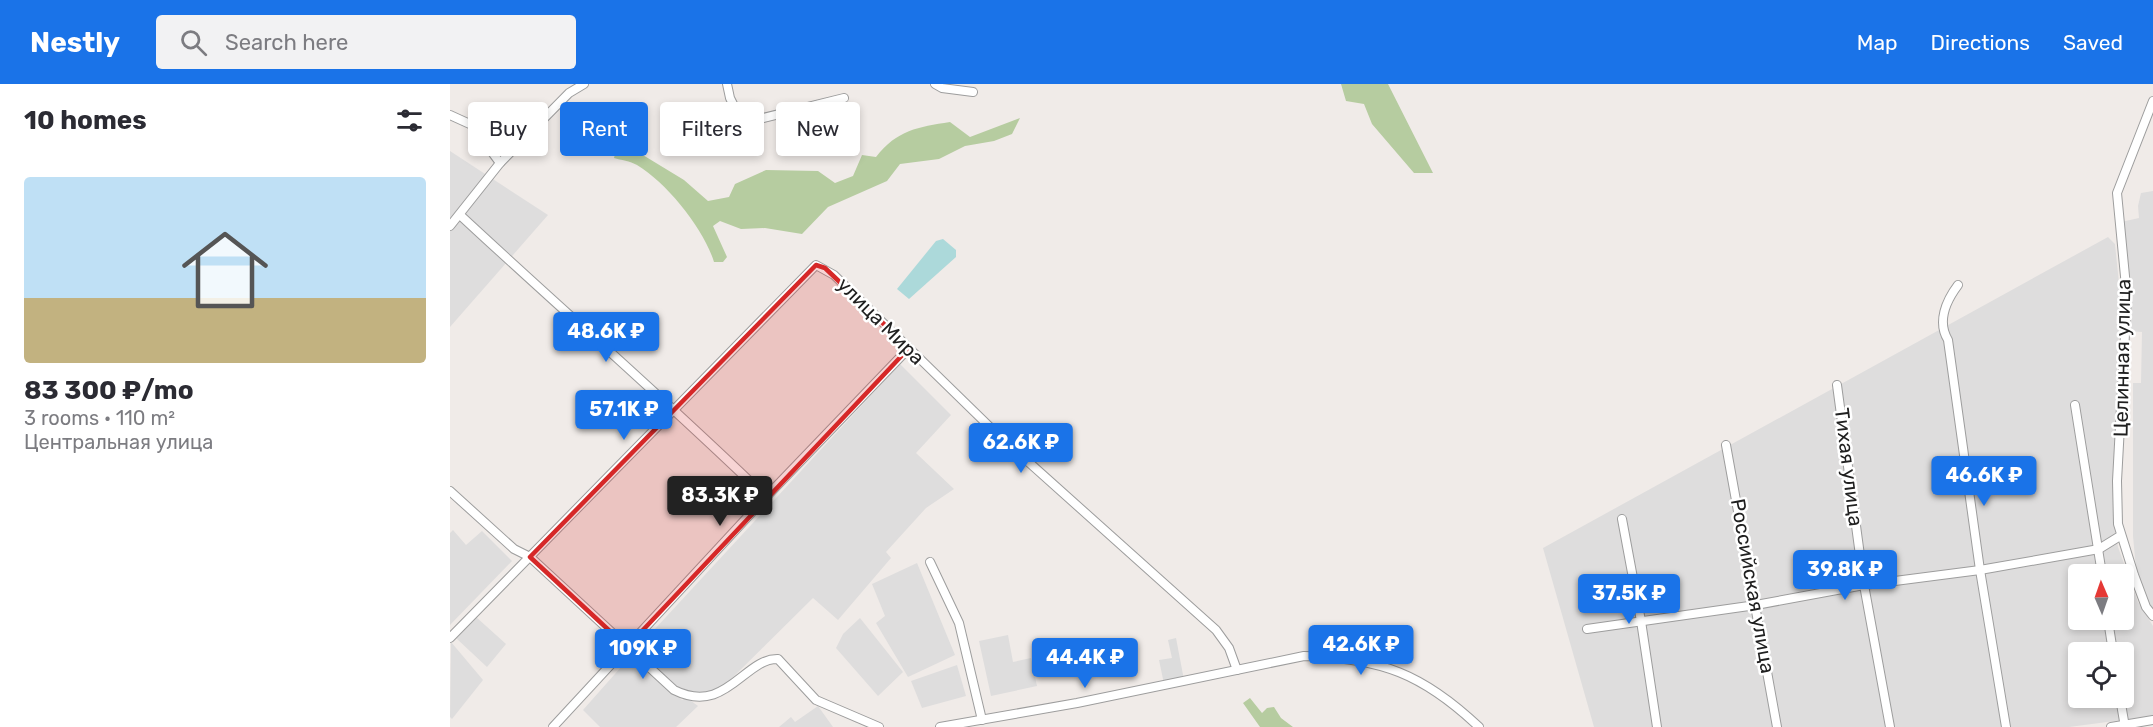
<!DOCTYPE html>
<meta charset="utf-8">
<style>
:root{--surface:#fff;--page:#f2f2f3;--text:#2b2b33;--muted:#7c7c81;--line:#e1e1e2;--accent:#1a73e8}
body{margin:0;font-family:Rubik,sans-serif;background:var(--page);color:var(--text);height:100vh;display:flex;flex-direction:column;font-size:22px;white-space:nowrap}
*{box-sizing:border-box;margin:0}
p{font-size:20px;color:var(--muted)}
.icon{flex:none;width:33px;height:33px;fill:none;stroke:currentColor;stroke-width:2;stroke-linecap:round;stroke-linejoin:round}
.map{position:relative;flex:1;overflow:hidden}
.panel{display:flex;flex-direction:column;background:var(--surface);width:450px}
.panel>*{flex:none}
.top-card{position:absolute;left:18px;top:18px;width:570px;height:54px;display:flex;gap:12px}
.needle{width:39px;rotate:358deg}
.fabs{position:absolute;left:1618px;top:480px;display:grid;gap:12px}
.fabs a{display:grid;place-items:center;width:66px;height:66px;border-radius:6px;background:var(--surface);box-shadow:0 3px 9px #0003;font-size:30px}
.price{position:absolute;translate:-50% -51px;padding:0 14px;border-radius:6px;background:var(--accent);color:#fff;font-size:20px;line-height:39px;filter:drop-shadow(0 2px 3px #0008)}
.price::after{content:'';position:absolute;left:50%;top:36px;width:18px;height:14px;margin-left:-9px;background:inherit;clip-path:polygon(0 0,100% 0,50% 100%)}
.price.on{background:#222;color:#fff}
ul{padding:0;list-style:none}
li{display:grid;align-content:center;gap:12px;height:318px;padding:0 24px}
li+li{border-top:2px solid var(--line)}
li span{display:grid;place-items:center;height:186px;border-radius:6px;color:#555}
li>.icon{margin-inline-start:auto}
span .icon{width:108px;height:108px;fill:#fffc;stroke-width:1}
li b{font-size:26px}
h2{display:flex;justify-content:space-between;align-items:center;height:72px;padding:0 24px;font-size:26px}
.chip{padding:0 21px;border-radius:6px;background:var(--surface);box-shadow:0 3px 9px #0003;font-size:21px;line-height:54px}
.chip.on{background:var(--accent);color:#fff}
header{display:flex;align-items:center;gap:36px;box-sizing:border-box;height:84px;padding:0 30px;background:var(--accent);color:#fff}
header strong{font-size:28px}
nav{display:flex;gap:33px;margin-inline-start:auto;font-size:21px}
.search{width:420px;height:54px;background:var(--page);display:flex;align-items:center;gap:15px;box-sizing:border-box;padding:0 21px;border-radius:6px;color:var(--muted);font-size:22px}
main{display:flex;flex:1;min-height:0}
.map>svg:first-child{display:block}
</style>
<header>
<strong>Nestly</strong>
<div class="search"><svg class="icon" aria-label="search" viewBox="0 0 24 24"><circle cx="10" cy="10" r="6"/><path d="M15 15l6 6"/></svg>Search here</div>
<nav><a>Map</a><a>Directions</a><a>Saved</a></nav>
</header>
<main>
<section class="panel">
<h2>10 homes<svg class="icon" aria-label="filters" viewBox="0 0 24 24"><path d="M4 7h16M4 17h16"/><circle cx="9" cy="7" r="2"/><circle cx="15" cy="17" r="2"/></svg></h2>
<ul>
<li><span style="background:linear-gradient(#bfe0f5 65%,#c2b280 0)"><svg class="icon" aria-label="home" viewBox="0 0 24 24"><path d="M3 11l9-7 9 7M6 9v11h12V9"/></svg></span><div><b>83 300 ₽/mo</b><p>3 rooms · 110 m²</p><p>Центральная улица</p></div></li>
</ul>
</section>
<div class="map">
<svg width="1703" height="643" viewBox="0 0 1703 643">
<rect width="100%" height="100%" fill="#f0ebe8"/>
<g fill="#dedddd" fill-rule="evenodd">
<path d="M0,67L98,131L0,243Z"/>
<path d="M1703,107V530L1684,486L1686,485L1683,452V299H1691L1692,248L1681,247L1679,196L1671,138L1689,134L1688,122L1691,109Z"/>
<path d="M1658,153L1665,160L1670,209L1663,437L1668,463L1688,518L1703,542V632L1619,643H1144L1093,464ZM1629,490H1674V536H1629ZM1629,568H1674V614H1629Z"/>
<path d="M450,280L501,331L466,369L504,405L476,424L436,468L441,474L388,536L363,514L272,604L258,609H245L226,602L189,568L193,563L191,560Z"/>
<path d="M3,446L16,461L32,447L62,477L0,541V449Z"/>
<path d="M467,479L505,571L458,593L426,539L435,532L422,500Z"/>
<path d="M26,533L56,560L37,583L6,554Z"/>
<path d="M410,534L453,588L428,612L386,564L393,550Z"/>
<path d="M558,551L563,578L581,574L587,602L541,612L529,557Z"/>
<path d="M1,558L33,596L2,635L0,633Z"/>
<path d="M180,573L232,616L237,614L248,622L226,643H150L133,626Z"/>
<path d="M507,581L516,612L472,624L461,597Z"/>
<path d="M368,622L383,643H329L341,633L345,638Z"/>
</g>
<g fill="#b6cca0">
<path d="M891,0H938L983,89H964L922,40L914,20L896,17Z"/>
<path d="M570,34L562,50L544,57L515,62L489,75L450,80L437,97L378,123L352,150L315,144L291,145L270,137L263,142L277,173L273,178H264C254,145 217,99 187,81C180,77 171,76 164,74L166,66L183,65L234,96L258,117L279,113L285,100L316,86L368,87L385,99L403,92L412,71L426,73C447,46 468,43 500,38L520,53Z"/>
<path d="M800,614L812,629L817,624L824,623L831,634L843,643H810L793,619Z"/>
</g>
<path fill="#dcdcdc" d="M726,554L734,596L714,600L709,576L722,574L718,556Z"/>
<g fill="#acd9da">
<path d="M171,18C180,23 188,30 194,39L192,46C172,52 155,41 166,19Z"/>
<path d="M493,155L506,166V173L459,215L447,205L486,157Z"/>
</g>
<g fill="none" stroke-linecap="round" stroke-linejoin="round">
<defs>
<g id="minor">
<path d="M277,0L280,14L290,34L305,36L394,14"/>
<path d="M485,0L492,4L523,8"/>
<path d="M1703,17L1667,109L1677,213L1667,397L1668,440L1684,491L1696,523L1703,532"/>
<path d="M0,31L22,41L50,79"/>
<path d="M10,131C111,225 216,316 316,413"/>
<path d="M0,142L50,79L119,9L134,0"/>
<path d="M1508,201C1496,217 1487,238 1498,256L1530,486L1556,643"/>
<path d="M1387,301L1414,501L1440,643"/>
<path d="M1625,321L1652,490"/>
<path d="M1276,361L1327,643"/>
<path d="M0,407L64,465L80,473L224,606C276,632 294,574 328,575L366,616L429,643"/>
<path d="M1172,435L1191,537L1207,643"/>
<path d="M480,478L509,539L532,636"/>
<path d="M1658,536L1663,568"/>
<path d="M1137,545L1306,521L1414,501L1530,486L1649,465L1670,452"/>
<path d="M0,554L366,181L384,191L545,348L766,546L779,564L787,586"/>
<path d="M1670,614L1675,643"/>
<path d="M103,643L316,413L459,264"/>
<path d="M490,643L627,619L854,572C931,574 973,590 1029,643"/>
<path d="M1661,643L1703,636"/>
</g>
</defs>
<use href="#minor" stroke="#9d9d9d" stroke-width="10"/>
<use href="#minor" stroke="#fff" stroke-width="8"/>
</g>
<path fill="#d62828" fill-opacity="0.2" stroke="#d62828" stroke-width="4.5" stroke-linejoin="round" d="M366,181L375,184L459,264L177,563L80,473Z"/>
<g text-anchor="middle" stroke-width="5" stroke-linejoin="round" paint-order="stroke">
<g font-size="20" fill="#202020" stroke="#fff">
<text transform="translate(431 237) rotate(45)" y="7">улица Мира</text>
<text transform="translate(1672 274) rotate(-89)" y="7">Целинная улица</text>
<text transform="translate(1399 383) rotate(83)" y="7">Тихая улица</text>
<text transform="translate(1303 502) rotate(80)" y="7">Российская улица</text>
</g>
</g>
</svg>
<div class="fabs">
<a><svg class="needle" viewBox="-14 -14 28 28"><path d="M0-13l5 13h-10z" fill="#e53935"/><path d="M0 13l5-13h-10z" fill="#7c7c81"/></svg></a>
<a><svg class="icon" aria-label="locate" viewBox="0 0 24 24"><circle cx="12" cy="12" r="6"/><path d="M12 2v4M12 18v4M2 12h4M18 12h4"/></svg></a>
</div>
<b class="price" style="left:156px;top:279px">48.6K ₽</b>
<b class="price" style="left:174px;top:357px">57.1K ₽</b>
<b class="price" style="left:571px;top:390px">62.6K ₽</b>
<b class="price" style="left:1534px;top:423px">46.6K ₽</b>
<b class="price on" style="left:270px;top:443px">83.3K ₽</b>
<b class="price" style="left:1395px;top:517px">39.8K ₽</b>
<b class="price" style="left:1179px;top:541px">37.5K ₽</b>
<b class="price" style="left:911px;top:592px">42.6K ₽</b>
<b class="price" style="left:193px;top:596px">109K ₽</b>
<b class="price" style="left:635px;top:605px">44.4K ₽</b>
<div class="top-card">
<a class="chip">Buy</a>
<a class="chip on">Rent</a>
<a class="chip">Filters</a>
<a class="chip">New</a>
</div>
</div>
</main>
